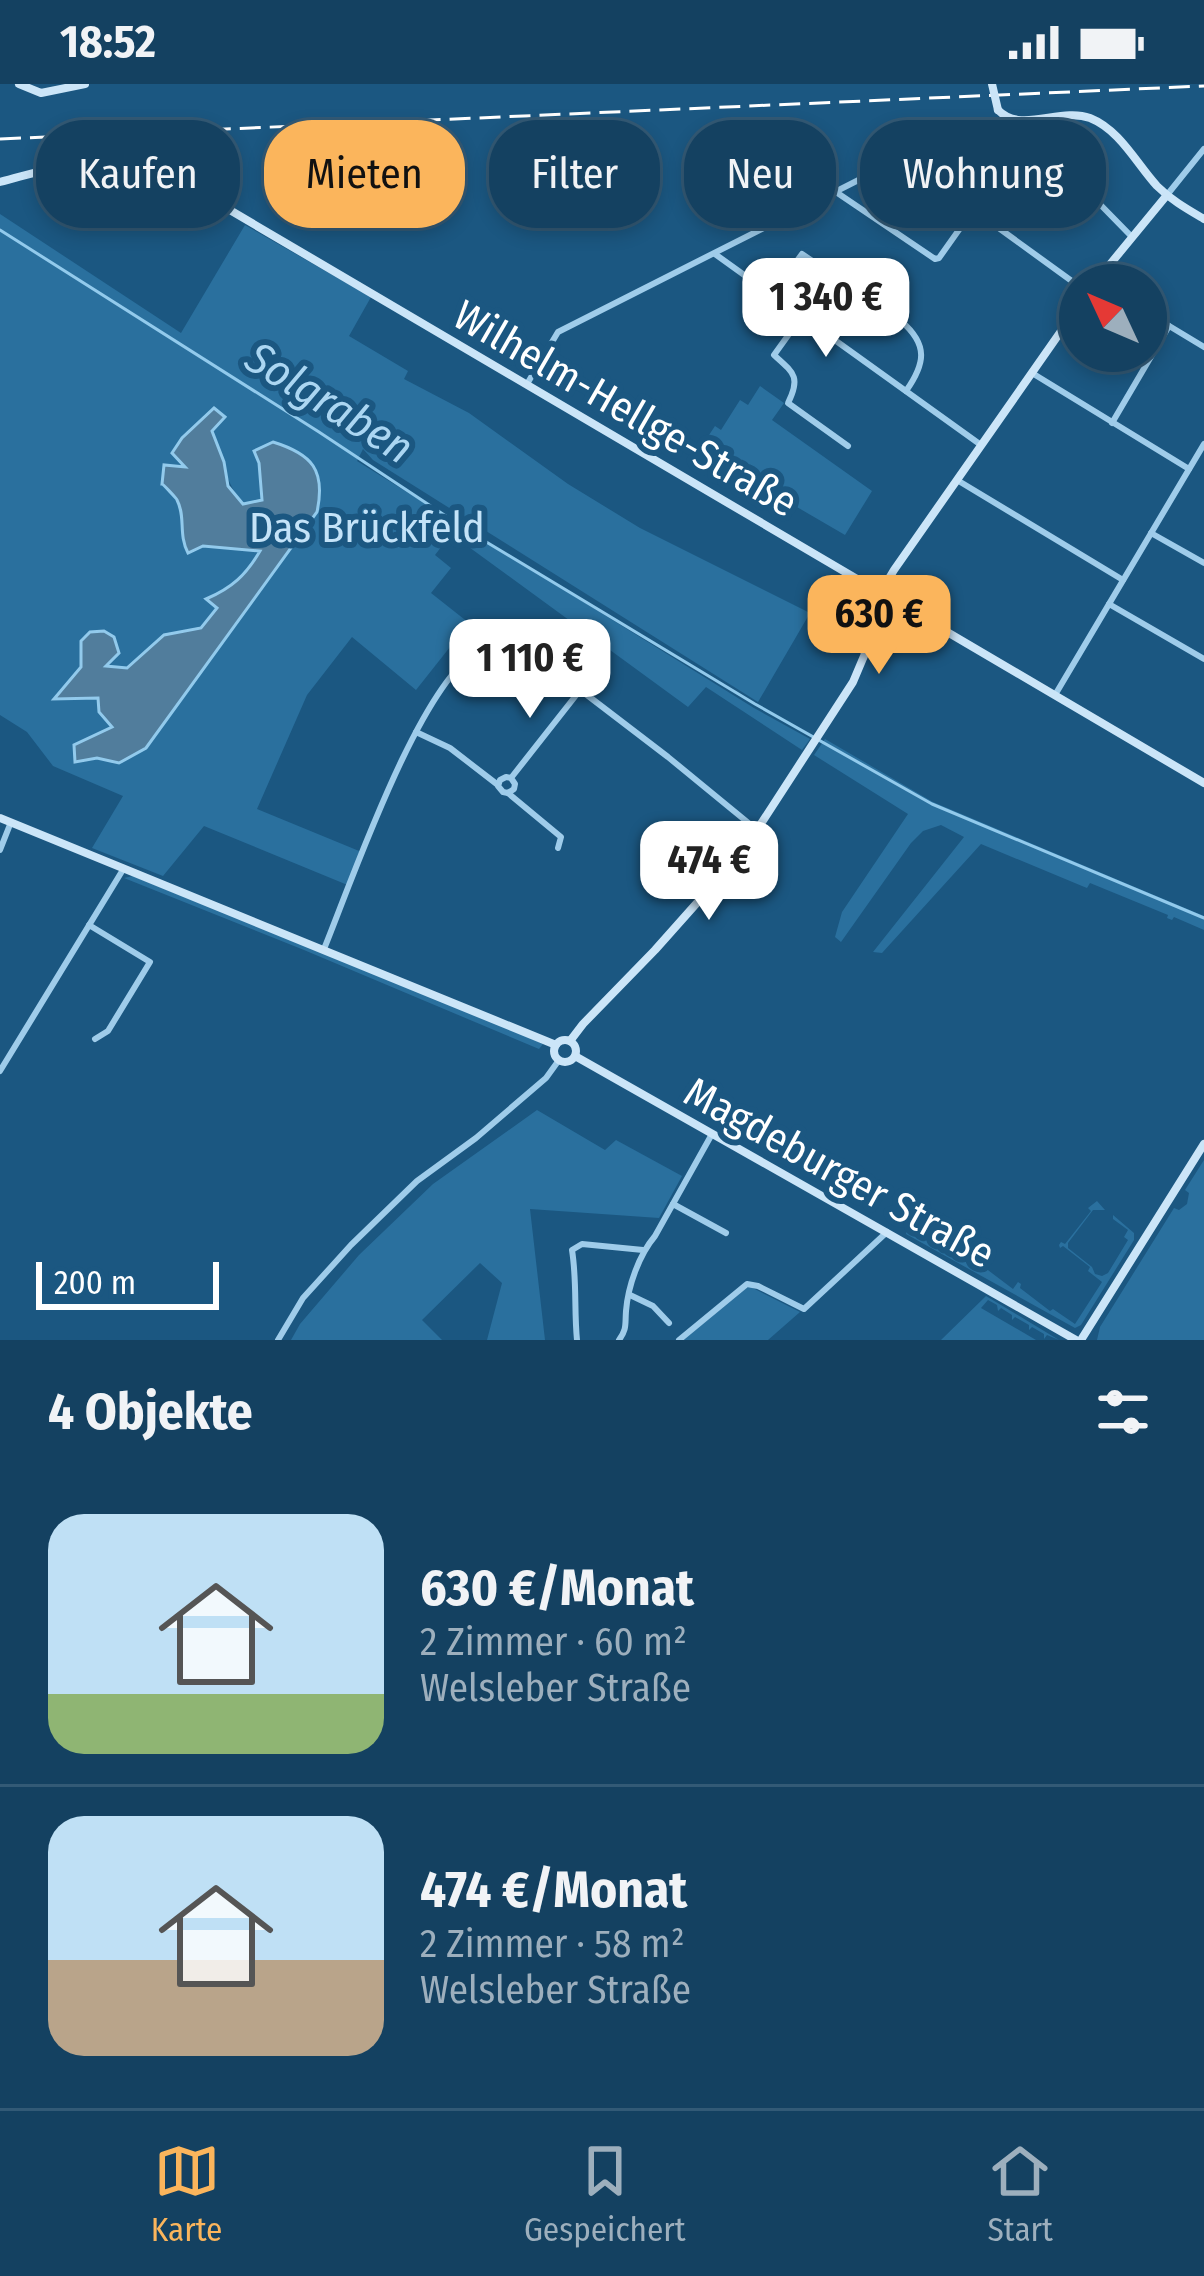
<!DOCTYPE html>
<html lang="de">
<meta charset="utf-8">
<style>
:root{--surface:#144161;--page:#214c6a;--text:#f1f3f6;--muted:#9dafbd;--line:#335a76;--accent:#fbb55c}
body{margin:0;font-family:"Fira Sans Condensed",sans-serif;background:var(--page);color:var(--text);height:100vh;display:flex;flex-direction:column;font-size:45px;white-space:nowrap}
*{box-sizing:border-box;margin:0}
p{font-size:39px;color:var(--muted)}
.icon{flex:none;width:66px;height:66px;fill:none;stroke:currentColor;stroke-width:2;stroke-linecap:round;stroke-linejoin:round}
.map{position:relative;height:1256px;overflow:hidden}
.side{display:flex;flex-direction:column;background:var(--surface);flex:1}
.side>*{flex:none}
.banner{position:absolute;left:36px;top:36px;width:1134px;height:108px;display:flex;gap:24px}
.needle{width:78px;rotate:314deg}
.tools{position:absolute;left:1059px;top:180px;display:grid;gap:24px}
.tools a{display:grid;place-items:center;width:108px;height:108px;border-radius:50%;background:var(--surface);box-shadow:0 6px 18px #0003,0 0 0 3px var(--line);font-size:60px}
.scale{position:absolute;left:36px;bottom:30px;width:183px;box-sizing:border-box;padding-left:12px;border:6px solid #fff;border-top:0;font-size:33px;line-height:42px;white-space:nowrap;color:#fff;-webkit-text-stroke:9px #1b5781;paint-order:stroke}
.price{position:absolute;translate:-50% -102px;padding:0 27px;border-radius:24px;background:#fff;color:#222;font-size:39px;line-height:78px;filter:drop-shadow(0 3px 6px #0008)}
.price::after{content:'';position:absolute;left:50%;top:72px;width:36px;height:27px;margin-left:-18px;background:inherit;clip-path:polygon(0 0,100% 0,50% 100%)}
.price.on{background:var(--accent);color:#111}
ul{padding:0;list-style:none}
li{display:flex;align-items:center;gap:36px;height:300px;padding:0 48px}
li+li{border-top:3px solid var(--line)}
li span{display:grid;place-items:center;flex:none;width:336px;height:240px;border-radius:36px;color:#555}
li>.icon{margin-inline-start:auto}
span .icon{width:144px;height:144px;fill:#fffc;stroke-width:1}
li b{font-size:51px}
h2{display:flex;justify-content:space-between;align-items:center;height:144px;padding:0 48px;font-size:51px}
.pill{padding:0 42px;border-radius:48px;background:var(--surface);box-shadow:0 6px 18px #0003,0 0 0 3px var(--line);font-size:42px;line-height:108px}
.pill.on{background:var(--accent);color:#111}
.status{display:flex;justify-content:space-between;align-items:center;height:84px;padding:0 60px;background:var(--surface);direction:ltr}
.status svg{height:33px;fill:currentColor}
.menu{display:flex;justify-content:space-around;align-items:center;height:168px;border-top:3px solid var(--line);background:var(--surface);font-size:33px;color:var(--muted)}
.menu a{display:grid;justify-items:center;gap:6px}
.menu .on{color:var(--accent)}
.map>svg:first-child{display:block}
</style>
<div class="status"><b>18:52</b><svg viewBox="0 0 49 12"><path d="M0 12V9h3v3zM5 12V6h3v6zM10 12V3h3v9zM15 12V0h3v12zM26 1h20v11H26zM47 4h2v5h-2z"/></svg></div>
<div class="map">
<svg width="1204" height="1256" viewBox="0 0 1204 1256">
<rect width="100%" height="100%" fill="#1b5781"/>
<g fill="#2a709e" fill-rule="evenodd">
<path d="M0,130L181,249L245,141L371,213L349,252L408,287L404,295L469,329L568,400L640,444L810,529L758,618L373,376L363,365L357,377L754,624L810,655L802,666L706,603L688,623L451,450L435,471L451,484L431,509L469,539L416,606L352,553L307,611L257,725L364,769L350,802L204,742L163,792L92,764L123,712L53,682L27,648L0,631ZM214,325L224,333L211,347C223,375 224,397 244,421L263,416L259,379L255,368L317,428L120,678L97,674L74,661L113,643L98,613L55,615L82,583L127,584L201,544L217,524L207,515C233,503 246,490 261,466L202,462L188,469C178,450 186,433 177,416C174,410 167,405 162,400L165,381L187,384L172,369L182,354Z"/>
<path d="M760,302L784,319L772,336L872,407L845,451L699,366L715,342L721,346L740,316L748,321Z"/>
<path d="M825,655L933,718L1204,832V846L1174,833L1172,836L1167,834L1168,831L1090,799L1087,804L1082,802L981,760L882,869L873,868L964,753L941,741L923,747L911,759L841,858L835,853L842,828L908,730L814,671Z"/>
<path d="M133,792L517,947L543,960L539,965L304,866L124,794Z"/>
<path d="M537,1026L605,1066L616,1056L682,1092L659,1134L530,1125L545,1256H487L502,1199L480,1179L422,1236L442,1256H291L300,1240L359,1171L433,1100Z"/>
<path d="M1204,1076V1256H1097L1100,1243L1174,1124L1179,1126L1187,1120L1189,1109L1185,1106Z"/>
<path d="M1097,1117L1105,1126H1093L1068,1159V1164L1092,1183L1095,1190L1102,1192L1108,1189L1128,1156L1124,1153L1128,1146L1113,1135V1131L1134,1149V1156L1081,1241L1075,1244L906,1150L908,1143L931,1158L934,1154L956,1175L968,1171L1013,1205L1018,1198L1021,1200L1020,1204L1050,1227L1053,1225L1075,1240L1102,1198L1088,1187L1090,1183L1063,1162L1060,1164L1059,1161L1061,1158L1065,1160L1091,1127L1088,1124Z"/>
<path d="M749,1202L800,1228L768,1256H683Z"/>
<path d="M986,1212L1059,1256L1047,1251L1044,1255V1250L1032,1243L1029,1246V1241L1015,1233L1012,1236V1231L1001,1224L998,1227L997,1221L988,1216L981,1224L1036,1256H941Z"/>
</g>
<path fill="#517d9c" stroke="#92caec" stroke-width="3" d="M214,324L225,333L212,347L224,378L228,402L243,420L262,416L259,379L254,367L273,358C312,370 326,386 317,428L146,664L119,679L97,674L75,678L74,661L112,643L99,628L98,614L54,615L81,583V557L90,548L104,547L114,553L119,569L106,582L127,584L164,551L201,544L217,524L206,515C232,504 246,491 260,467L203,462L188,469C178,450 186,433 177,416C177,415 163,400 162,400L164,381L185,383L172,369L182,354Z"/>
<g fill="none" stroke-linecap="round" stroke-linejoin="round">
<path stroke="#92caec" stroke-width="3" d="M0,146L319,348L473,450L755,620L932,720L1204,834"/>
<g stroke="#9fccea" stroke-width="6">
<path d="M1038,51L1041,60L1132,153"/>
<path d="M836,108L935,175L939,174L973,126"/>
<path d="M1167,111L1204,65"/>
<path d="M715,170L981,361"/>
<path d="M772,211L802,170L901,237C929,261 925,280 906,307"/>
<path d="M1146,228L1204,263"/>
<path d="M802,232L774,271C794,289 801,293 788,319L848,362"/>
<path d="M1032,289L1189,385"/>
<path d="M527,300L558,248L902,74L1080,203"/>
<path d="M1112,339L1169,242"/>
<path d="M957,396L1123,496"/>
<path d="M1151,449L1204,479"/>
<path d="M1109,520L1204,575"/>
<path d="M1055,611L1204,360"/>
<path d="M416,648L450,664L498,701"/>
<path d="M511,694L515,700L514,705L508,709L503,708L498,702L500,696L506,693L511,694L581,605"/>
<path d="M508,709L561,753L558,764"/>
<path d="M0,766L11,738"/>
<path d="M89,841L150,878L108,947L95,955"/>
<path d="M324,865C351,799 419,601 477,568C493,559 516,563 532,569L668,673L757,746"/>
<path d="M0,987L124,784"/>
<path d="M673,1120L726,1149"/>
<path d="M630,1211L653,1222L669,1239"/>
<path d="M278,1256L303,1214L351,1161L417,1097L476,1054L546,994L559,976"/>
<path d="M577,1256C574,1226 577,1197 572,1166L582,1160L643,1166"/>
<path d="M619,1256C627,1245 625,1241 626,1227C628,1202 639,1171 655,1152L712,1050"/>
<path d="M679,1256L747,1200L758,1202L804,1225L887,1148"/>
</g>
<g stroke="#cbe5f8" stroke-width="8">
<path d="M19,0L41,9L85,0"/>
<path d="M998,26C1021,50 1060,23 1090,34C1120,46 1136,79 1157,102C1171,116 1187,125 1204,135"/>
<path d="M0,98C50,85 111,63 160,85L1204,699"/>
<path d="M1093,201L1167,111"/>
<path d="M0,734L556,961"/>
<circle cx="565" cy="967" r="11"/>
<path d="M570,957L583,940L655,866L744,766L853,598L864,572L888,496L894,486L1080,220"/>
<path d="M575,972L1076,1256"/>
<path d="M1081,1256L1204,1060"/>
</g>
<path stroke="#fff" stroke-width="3" stroke-dasharray="21 9" stroke-linecap="butt" d="M0,55L1204,2"/>
<path stroke="#cbe5f8" stroke-width="8" d="M992,0L998,26"/>
</g>
<g text-anchor="middle" stroke-width="12" stroke-linejoin="round" paint-order="stroke">
<g font-size="42" fill="#fff" stroke="#1b5781">
<text transform="translate(626 324) rotate(30)" y="15">Wilhelm-Hellge-Straße</text>
<text transform="translate(840 1088) rotate(29)" y="15">Magdeburger Straße</text>
</g>
<g font-size="42" fill="#c4e3f8" stroke="#1b5781">
<text x="367" y="458">Das Brückfeld</text>
</g>
<g font-size="45" font-style="italic" fill="#abd6f2" stroke="#1b5781">
<text transform="translate(330 318) rotate(32)" y="16">Solgraben</text>
</g>
</g>
</svg>
<div class="tools">
<a><svg class="needle" viewBox="-14 -14 28 28"><path d="M0-13l5 13h-10z" fill="#e53935"/><path d="M0 13l5-13h-10z" fill="#9dafbd"/></svg></a>
</div>
<div class="scale">200 m</div>
<b class="price" style="left:826px;top:276px">1 340 €</b>
<b class="price on" style="left:879px;top:593px">630 €</b>
<b class="price" style="left:530px;top:637px">1 110 €</b>
<b class="price" style="left:709px;top:839px">474 €</b>
<div class="banner">
<a class="pill">Kaufen</a>
<a class="pill on">Mieten</a>
<a class="pill">Filter</a>
<a class="pill">Neu</a>
<a class="pill">Wohnung</a>
</div>
</div>
<section class="side">
<h2>4 Objekte<svg class="icon" aria-label="filters" viewBox="0 0 24 24"><path d="M4 7h16M4 17h16"/><circle cx="9" cy="7" r="2"/><circle cx="15" cy="17" r="2"/></svg></h2>
<ul>
<li><span style="background:linear-gradient(#bfe0f5 75%,#8fb573 0)"><svg class="icon" aria-label="home" viewBox="0 0 24 24"><path d="M3 11l9-7 9 7M6 9v11h12V9"/></svg></span><div><b>630 €/Monat</b><p>2 Zimmer · 60 m²</p><p>Welsleber Straße</p></div></li>
<li><span style="background:linear-gradient(#bfe0f5 60%,#b9a48a 0)"><svg class="icon" aria-label="home" viewBox="0 0 24 24"><path d="M3 11l9-7 9 7M6 9v11h12V9"/></svg></span><div><b>474 €/Monat</b><p>2 Zimmer · 58 m²</p><p>Welsleber Straße</p></div></li>
</ul>
</section>
<nav class="menu">
<a class="on"><svg class="icon" aria-label="map" viewBox="0 0 24 24"><path d="M3 6l6-2 6 2 6-2v14l-6 2-6-2-6 2zM9 4v14M15 6v14"/></svg>Karte</a>
<a><svg class="icon" aria-label="saved" viewBox="0 0 24 24"><path d="M7 4h10v16l-5-4-5 4z"/></svg>Gespeichert</a>
<a><svg class="icon" aria-label="home" viewBox="0 0 24 24"><path d="M3 11l9-7 9 7M6 9v11h12V9"/></svg>Start</a>
</nav>
